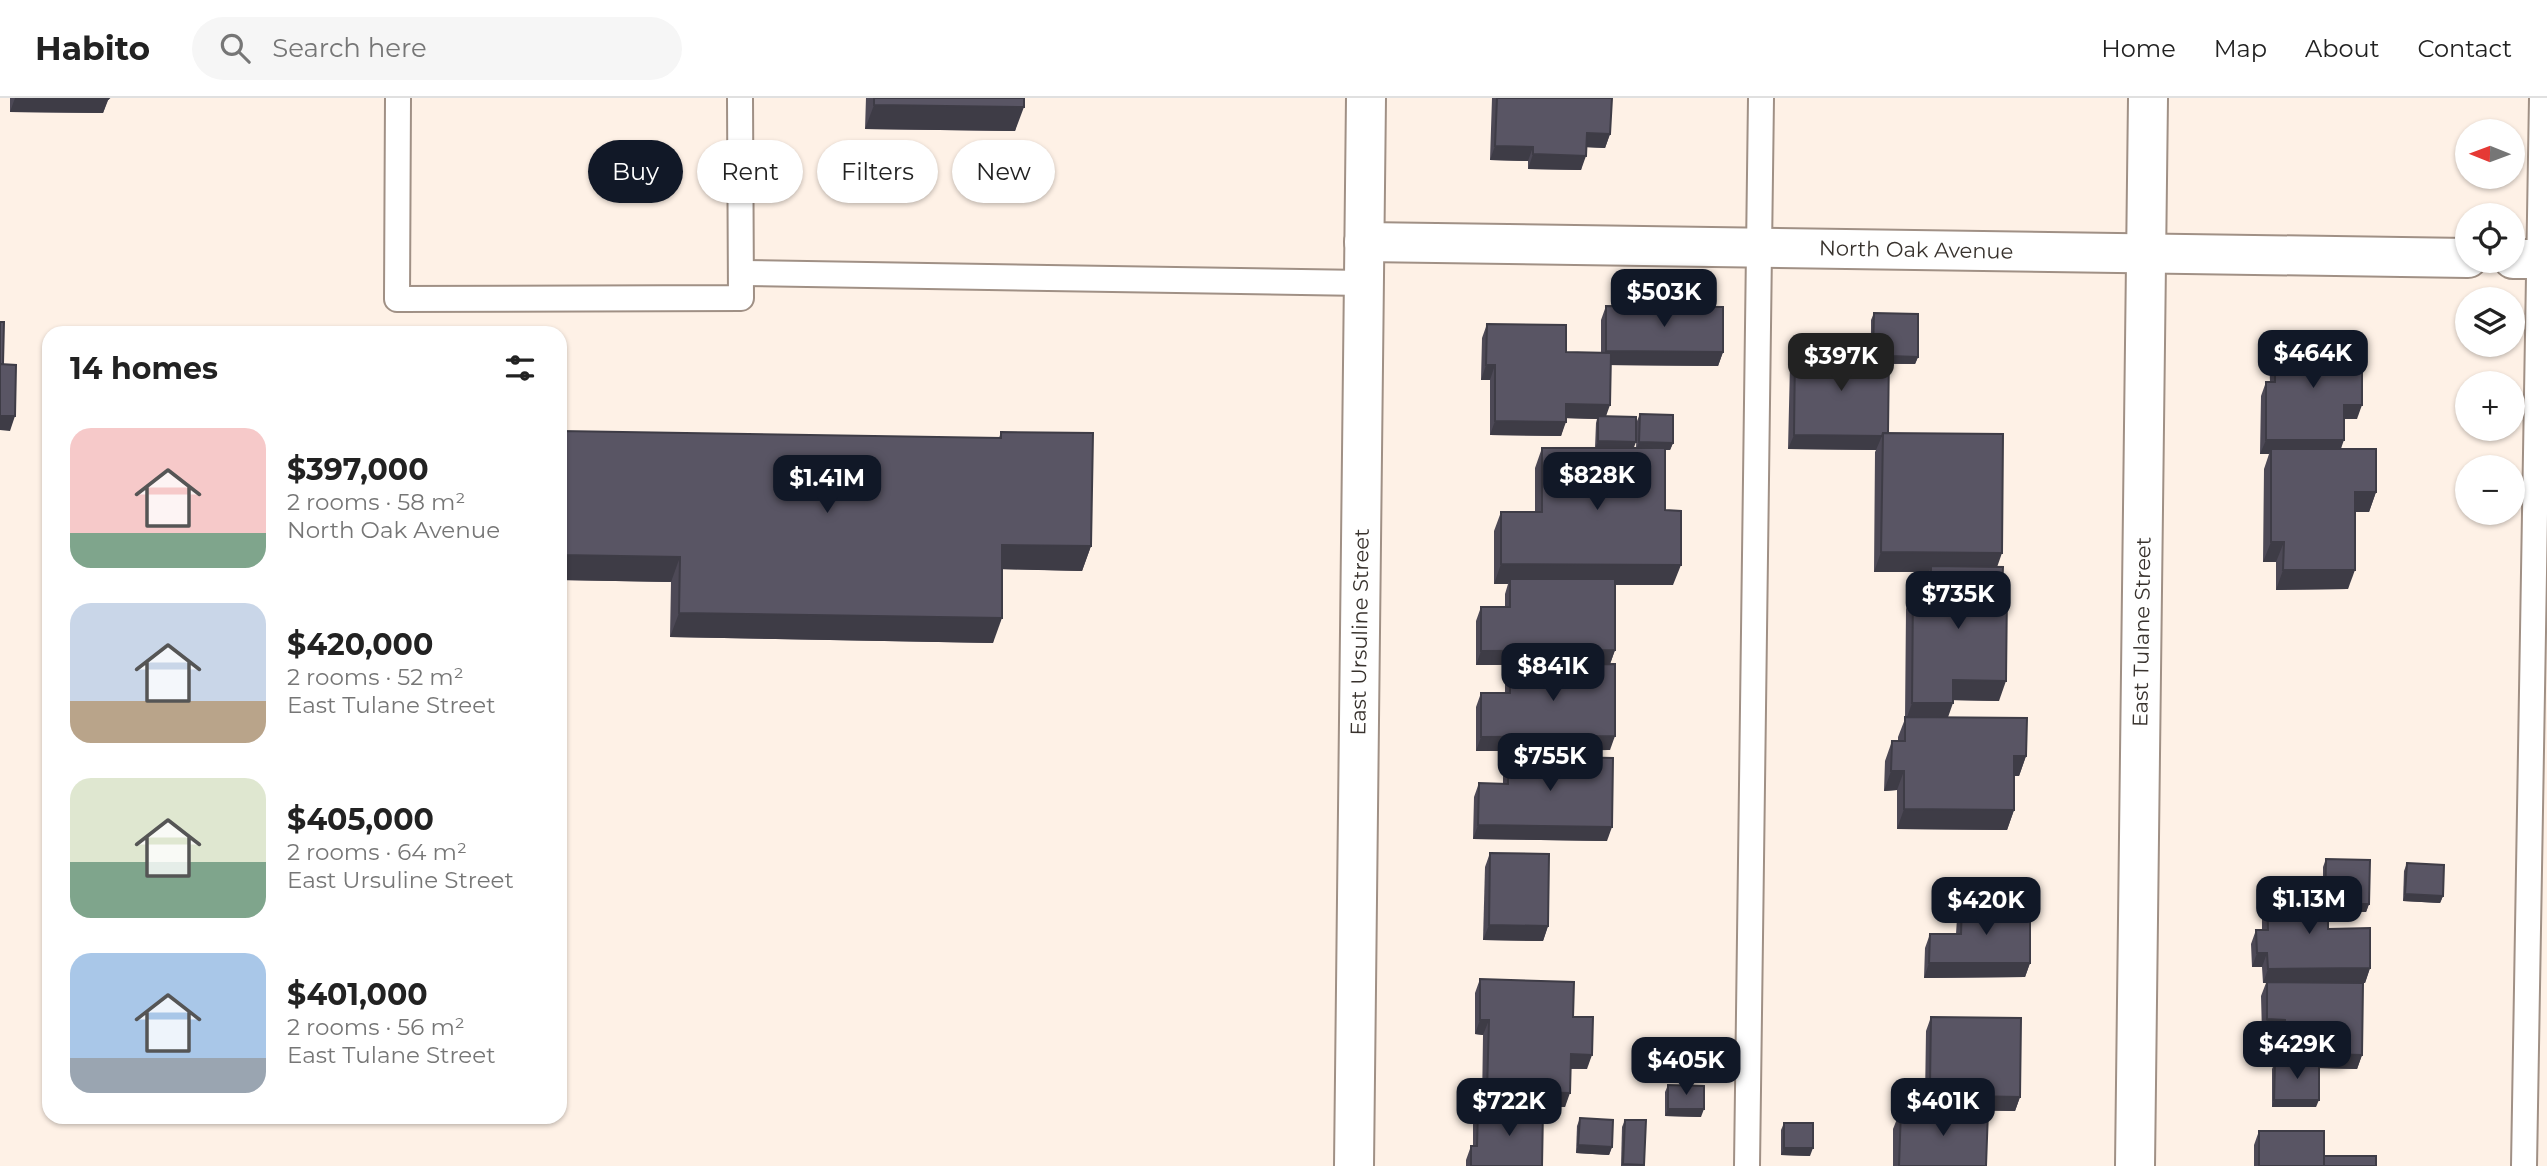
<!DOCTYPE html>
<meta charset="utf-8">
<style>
:root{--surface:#fff;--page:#f6f6f6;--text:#222;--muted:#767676;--line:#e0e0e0;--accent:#111827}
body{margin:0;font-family:Montserrat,sans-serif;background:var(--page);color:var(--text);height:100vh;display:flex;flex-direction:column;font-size:26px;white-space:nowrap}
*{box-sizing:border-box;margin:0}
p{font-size:23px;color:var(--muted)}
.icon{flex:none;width:38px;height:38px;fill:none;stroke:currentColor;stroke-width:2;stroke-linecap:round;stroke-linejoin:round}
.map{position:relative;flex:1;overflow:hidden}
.panel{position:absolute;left:42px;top:228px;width:525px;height:798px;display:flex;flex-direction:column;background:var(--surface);border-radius:21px;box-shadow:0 2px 5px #0004}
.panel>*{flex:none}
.guide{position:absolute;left:588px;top:42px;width:665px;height:63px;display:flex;gap:14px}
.needle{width:46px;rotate:271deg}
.fabs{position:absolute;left:2455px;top:21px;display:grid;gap:14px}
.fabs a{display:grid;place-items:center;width:70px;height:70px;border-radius:50%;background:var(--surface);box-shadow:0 2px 5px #0004;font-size:35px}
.price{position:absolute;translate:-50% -60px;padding:0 16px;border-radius:14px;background:var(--accent);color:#fff;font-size:23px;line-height:46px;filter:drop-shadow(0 2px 4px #0008)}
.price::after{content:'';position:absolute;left:50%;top:42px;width:21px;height:16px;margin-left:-10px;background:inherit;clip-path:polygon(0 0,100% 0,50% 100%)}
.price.active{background:#222;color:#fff}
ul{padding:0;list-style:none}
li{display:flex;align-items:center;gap:21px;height:175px;padding:0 28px}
li span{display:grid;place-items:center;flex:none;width:196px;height:140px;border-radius:21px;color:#555}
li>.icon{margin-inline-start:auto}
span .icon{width:84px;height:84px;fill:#fffc;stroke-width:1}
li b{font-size:30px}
h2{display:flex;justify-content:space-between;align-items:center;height:84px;padding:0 28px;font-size:30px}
.tag{padding:0 24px;border-radius:32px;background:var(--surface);box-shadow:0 2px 5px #0004;font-size:24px;line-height:63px}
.tag.active{background:var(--accent);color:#fff}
header{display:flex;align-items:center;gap:42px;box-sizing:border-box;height:98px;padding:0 35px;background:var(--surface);border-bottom:2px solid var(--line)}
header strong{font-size:33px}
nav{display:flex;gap:38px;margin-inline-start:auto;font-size:24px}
.search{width:490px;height:63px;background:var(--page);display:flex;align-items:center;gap:18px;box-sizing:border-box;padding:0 24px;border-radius:38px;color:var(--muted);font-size:26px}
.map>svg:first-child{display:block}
</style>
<header>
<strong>Habito</strong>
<div class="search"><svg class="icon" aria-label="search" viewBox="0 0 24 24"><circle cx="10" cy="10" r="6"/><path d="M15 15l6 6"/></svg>Search here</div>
<nav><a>Home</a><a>Map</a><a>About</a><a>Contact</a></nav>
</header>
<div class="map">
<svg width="2547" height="1068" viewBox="0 0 2547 1068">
<rect width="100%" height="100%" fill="#fef1e6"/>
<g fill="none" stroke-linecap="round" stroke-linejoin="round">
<defs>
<g id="service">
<path d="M398,0L397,201L741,200L740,0"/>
<path d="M741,175L1364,185"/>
<path d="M1747,1068L1761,0"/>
<path d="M2524,1068L2542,0"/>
</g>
<g id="minor">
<path d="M1364,144L2468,160"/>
<path d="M2513,161H2547"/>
<path d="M1354,1068L1366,0"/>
<path d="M2135,1068L2148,0"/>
</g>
</defs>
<use href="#service" stroke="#a09085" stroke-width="28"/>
<use href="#minor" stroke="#a09085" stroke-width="42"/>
<use href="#service" stroke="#fff" stroke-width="24"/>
<use href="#minor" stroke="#fff" stroke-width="38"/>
</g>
<g fill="#4d4956">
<path d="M10,0H109L103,15L10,14Z"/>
<path d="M866,0H1024L1015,33L865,31Z"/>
<path d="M1492,0H1612L1610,36L1605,50L1586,49L1581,72L1528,71V63L1490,62Z"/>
<path d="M1606,208L1723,254L1718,268L1611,267L1606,318L1633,350H1636L1637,323L1640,316L1673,345L1670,352H1665V412L1673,487H1615V552L1610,566L1476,567V523L1481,509H1505V496L1508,486H1494V433L1501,414H1535V370L1542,350H1595L1596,325L1597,321L1566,320L1561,338L1490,337V282H1481L1482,240L1487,226L1566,254H1601V222Z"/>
<path d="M1874,215L1918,259L1915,266H1889L1888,335L1997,469L1999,603L1953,602L1947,620L2026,658L2019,678H2014V712L2007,732L1897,731V692L1884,693L1885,663L1892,643H1898V639L1905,621L1906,511L1913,491H1924L1929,474H1874L1875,354L1876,352L1788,351L1790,266L1795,252L1871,253V222Z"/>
<path d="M2275,243L2357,321H2344L2341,351L2376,394L2369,414H2355L2348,491L2276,492V464H2263L2264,371L2269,356H2260L2261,298L2266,284H2270L2269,258Z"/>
<path d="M1001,334L1091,448L1082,473L1002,471L993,545L670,539L671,484L560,482L999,340Z"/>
<path d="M1510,567L1610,652L1476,653V609L1481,595H1505V581Z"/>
<path d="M1508,658L1607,743L1473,741L1474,699L1479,685H1503V672Z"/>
<path d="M1490,755L1548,828L1543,843L1483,842L1485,769Z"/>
<path d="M2326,761L2369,806L2366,814L2328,813V831L2370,870L2365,885H2322L2362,957L2357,971L2319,970L2316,1009H2272V971L2275,964H2280L2279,936L2262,935L2261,898L2266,885H2263L2262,869H2252L2251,846L2256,832H2262V805L2267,791L2305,808H2323V769Z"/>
<path d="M2407,765L2443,798L2440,805L2403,803L2404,773Z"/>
<path d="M1962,806L2030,865L2025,879L1924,880L1925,850L1930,836H1956L1957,820Z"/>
<path d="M1480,881L1573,919L1587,971H1571L1565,1009L1482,1007L1483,937L1475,936V895Z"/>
<path d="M1931,919L2020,999L2015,1013L1960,1012V1002L1925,1000L1926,933Z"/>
<path d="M1668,987L1701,1019L1665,1018V994Z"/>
<path d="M1478,1011L1542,1068H1466V1062L1471,1048H1473V1025Z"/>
<path d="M1901,1011L1986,1068H1893V1031Z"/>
<path d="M1580,1020L1612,1049L1609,1057L1576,1055L1577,1028Z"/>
<path d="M1625,1022H1646L1644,1068H1621L1622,1029Z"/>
<path d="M1784,1025L1810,1058L1781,1057V1032Z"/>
<path d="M2259,1033L2324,1058L2376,1068H2254V1047Z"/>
</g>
<g fill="#3e3c46">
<path d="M15,0L108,1L103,15L10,14Z"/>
<path d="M874,7L1024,9L1015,33L865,31Z"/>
<path d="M1587,35L1610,36L1605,50L1582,49Z"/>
<path d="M1495,48L1533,49L1528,63L1490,62Z"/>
<path d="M1533,56L1586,58L1581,72L1528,71Z"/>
<path d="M1606,253L1723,254L1718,268L1601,267Z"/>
<path d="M1873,258L1918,259L1915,266L1871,265Z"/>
<path d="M1486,267H1495L1490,282H1481Z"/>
<path d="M1566,306L1610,307L1605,321L1598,318L1597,321L1561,320Z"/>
<path d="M2344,307H2362L2357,321H2338Z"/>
<path d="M0,318H15L10,333L0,332Z"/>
<path d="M1495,323L1566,324L1561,338L1490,337Z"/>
<path d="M1794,337L1882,338L1876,352L1788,351Z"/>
<path d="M2266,342H2344L2339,356L2271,351L2269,356H2260Z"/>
<path d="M1598,343L1636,344L1633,352L1595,351Z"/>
<path d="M1639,344L1673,345L1670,352H1636Z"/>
<path d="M2355,394H2376L2369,414H2347Z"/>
<path d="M2271,444H2284L2276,464H2263Z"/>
<path d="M1002,447L1091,448L1082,473L994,471Z"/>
<path d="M1881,454L2002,455L1995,475L1931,468L1929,474H1874Z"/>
<path d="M560,457L680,459L671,484L560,482Z"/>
<path d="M1501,466L1681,467L1673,487L1510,486V481L1508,486H1494Z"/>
<path d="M2283,472H2355L2348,491L2276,492Z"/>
<path d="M679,515L1002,520L993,545L670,539Z"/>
<path d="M1615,552L1610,566L1476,567L1481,553Z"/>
<path d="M1953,582L2006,583L1999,603L1946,602Z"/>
<path d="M1912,605H1953L1946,625H1905Z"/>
<path d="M1615,638L1610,652L1476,653L1481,639Z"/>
<path d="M2014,658H2026L2019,678H2007Z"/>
<path d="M1891,673H1904L1897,692L1884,693Z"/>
<path d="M1904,711L2014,712L2007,732L1897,731Z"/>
<path d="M1478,727L1612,729L1607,743L1473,741Z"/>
<path d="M2405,796L2443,798L2440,805L2403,803Z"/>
<path d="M2325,806H2369L2366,814L2323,813Z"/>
<path d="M1489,827L1548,828L1543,843L1483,842Z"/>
<path d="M2257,855H2267L2262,869H2252Z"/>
<path d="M1929,865H2030L2025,879L1924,880Z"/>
<path d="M2370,870L2365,885H2263L2268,871Z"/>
<path d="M2267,921L2285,922L2279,936L2262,935Z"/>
<path d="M1480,922H1489L1483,937L1475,936Z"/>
<path d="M2285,955L2362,957L2357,971L2280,969Z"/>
<path d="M1571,956L1592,957L1587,971L1566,970Z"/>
<path d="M1930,986L1965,987L1960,1002L1925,1000Z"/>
<path d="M1487,993L1570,995L1565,1009L1482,1007Z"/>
<path d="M1965,998L2020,999L2015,1013L1960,1012Z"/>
<path d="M2274,1002H2319L2316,1009H2272Z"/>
<path d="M1668,1011H1704L1701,1019L1665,1018Z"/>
<path d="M1578,1047L1612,1049L1609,1057L1576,1055Z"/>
<path d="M1784,1050H1813L1810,1058L1781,1057Z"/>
</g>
<g fill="#595564" stroke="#3e3c46" stroke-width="2">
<path d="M33,0H109L108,1Z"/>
<path d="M874,0H1024V9L874,7Z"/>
<path d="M1497,0H1612L1610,36L1587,35L1586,58L1533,56V49L1495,48Z"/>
<path d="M1606,208L1723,209V254L1606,253Z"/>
<path d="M1874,215L1918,216V259L1889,258V253H1873Z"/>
<path d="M0,224H4L3,266H0Z"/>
<path d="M1487,226L1566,227V254L1611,255L1610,307L1566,306V324L1495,323V267H1486Z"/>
<path d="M2275,243L2362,244V307H2344V342H2266V284H2275Z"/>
<path d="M1795,252L1889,253L1888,335H1883L1882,338L1794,337Z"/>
<path d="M0,266L16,267L15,318H0Z"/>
<path d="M1640,316L1673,317V345L1639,344Z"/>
<path d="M1598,318L1636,319V344L1598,343Z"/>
<path d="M560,333L1001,340V334L1093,335L1091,448L1002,447V520L679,515L680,459L560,457Z"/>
<path d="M1883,335L2003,336L2002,455L1881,454Z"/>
<path d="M1542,350H1665V412L1681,413V467L1501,466V414H1542Z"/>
<path d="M2271,351H2376V394H2355V472H2283L2284,444H2271Z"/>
<path d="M1931,468L2003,469L2002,492H2007L2006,583L1953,582V605H1912L1913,491H1931Z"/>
<path d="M1510,481H1615V552L1481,553V509H1510Z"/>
<path d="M1615,566V638L1481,639V595H1510V567Z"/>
<path d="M1905,619L2027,620L2026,658H2014V712L1904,711V673H1891L1892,643H1905Z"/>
<path d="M1508,658L1613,660L1612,729L1478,727L1479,685L1508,686Z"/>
<path d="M1490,755L1549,756L1548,828L1489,827Z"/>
<path d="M2326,761L2370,762L2369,806H2325Z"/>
<path d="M2407,765L2444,767L2443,798L2405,796Z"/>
<path d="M2267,791H2305V808H2328V831L2370,830V870L2268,871L2267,855H2257L2256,832H2268Z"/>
<path d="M1962,806L2030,807V865H1929L1930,836H1961Z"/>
<path d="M1480,881L1574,884L1573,919H1593L1592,957L1571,956L1570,995L1487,993L1489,922H1480Z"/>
<path d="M2267,884L2363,885L2362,957L2285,955V922L2267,921Z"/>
<path d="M1931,919L2021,920L2020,999L1965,998V987L1930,986Z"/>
<path d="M2275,964H2319V1002H2274Z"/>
<path d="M1668,987L1704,988V1011H1668Z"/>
<path d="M1478,1011L1543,1012L1542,1068H1471V1048H1477Z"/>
<path d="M1901,1011L1988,1013L1986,1068H1899Z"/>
<path d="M1580,1020L1613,1022L1612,1049L1578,1047Z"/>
<path d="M1625,1022H1646L1644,1067L1623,1066Z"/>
<rect x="1784" y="1025" width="29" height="25"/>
<rect x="2259" y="1033" width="65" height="35"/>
<rect x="2324" y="1058" width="52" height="10"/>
</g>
<g text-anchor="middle" stroke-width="7" stroke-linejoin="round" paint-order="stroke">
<g font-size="21" fill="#38322d" stroke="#fff">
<text transform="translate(1916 152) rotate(1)" y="7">North Oak Avenue</text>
<text transform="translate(1360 534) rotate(-89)" y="7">East Ursuline Street</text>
<text transform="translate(2142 534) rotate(-89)" y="7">East Tulane Street</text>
</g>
</g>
</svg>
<div class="fabs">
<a><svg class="needle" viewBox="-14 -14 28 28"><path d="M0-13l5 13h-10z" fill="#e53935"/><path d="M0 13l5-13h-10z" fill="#767676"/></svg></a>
<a><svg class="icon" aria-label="locate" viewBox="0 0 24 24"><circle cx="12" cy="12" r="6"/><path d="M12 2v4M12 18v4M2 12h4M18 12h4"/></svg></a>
<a><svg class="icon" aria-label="layers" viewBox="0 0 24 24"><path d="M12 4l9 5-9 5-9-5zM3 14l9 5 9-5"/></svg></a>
<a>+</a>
<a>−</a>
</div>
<b class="price" style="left:1664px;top:231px">$503K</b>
<b class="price" style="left:2313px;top:292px">$464K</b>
<b class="price active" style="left:1841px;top:295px">$397K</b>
<b class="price" style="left:1597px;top:414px">$828K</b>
<b class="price" style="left:827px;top:417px">$1.41M</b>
<b class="price" style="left:1958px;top:533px">$735K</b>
<b class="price" style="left:1553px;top:605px">$841K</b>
<b class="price" style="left:1550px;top:695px">$755K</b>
<b class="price" style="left:2309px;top:838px">$1.13M</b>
<b class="price" style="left:1986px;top:839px">$420K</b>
<b class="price" style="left:2297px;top:983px">$429K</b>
<b class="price" style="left:1686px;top:999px">$405K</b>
<b class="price" style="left:1509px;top:1040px">$722K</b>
<b class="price" style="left:1943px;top:1040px">$401K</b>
<div class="guide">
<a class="tag active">Buy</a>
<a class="tag">Rent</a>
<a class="tag">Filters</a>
<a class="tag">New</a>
</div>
<section class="panel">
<h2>14 homes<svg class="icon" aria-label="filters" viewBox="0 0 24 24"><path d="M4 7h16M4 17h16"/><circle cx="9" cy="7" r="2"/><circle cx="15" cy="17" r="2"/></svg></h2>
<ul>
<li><span style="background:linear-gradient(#f6c9c9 75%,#7fa58c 0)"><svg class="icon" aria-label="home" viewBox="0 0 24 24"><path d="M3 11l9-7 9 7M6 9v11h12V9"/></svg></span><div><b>$397,000</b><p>2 rooms · 58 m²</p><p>North Oak Avenue</p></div></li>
<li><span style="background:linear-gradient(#c9d6e8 70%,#b9a48a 0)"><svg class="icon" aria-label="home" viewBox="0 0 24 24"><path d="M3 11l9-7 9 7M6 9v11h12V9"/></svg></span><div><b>$420,000</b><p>2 rooms · 52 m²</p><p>East Tulane Street</p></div></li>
<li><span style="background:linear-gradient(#dfe7d0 60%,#7fa58c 0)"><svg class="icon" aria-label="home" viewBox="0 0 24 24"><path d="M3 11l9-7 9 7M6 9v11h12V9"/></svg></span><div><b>$405,000</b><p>2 rooms · 64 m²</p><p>East Ursuline Street</p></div></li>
<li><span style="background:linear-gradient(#a9c7e8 75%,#9aa5b1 0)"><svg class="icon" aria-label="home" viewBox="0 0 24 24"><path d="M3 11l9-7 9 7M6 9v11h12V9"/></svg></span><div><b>$401,000</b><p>2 rooms · 56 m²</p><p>East Tulane Street</p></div></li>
</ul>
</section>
</div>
